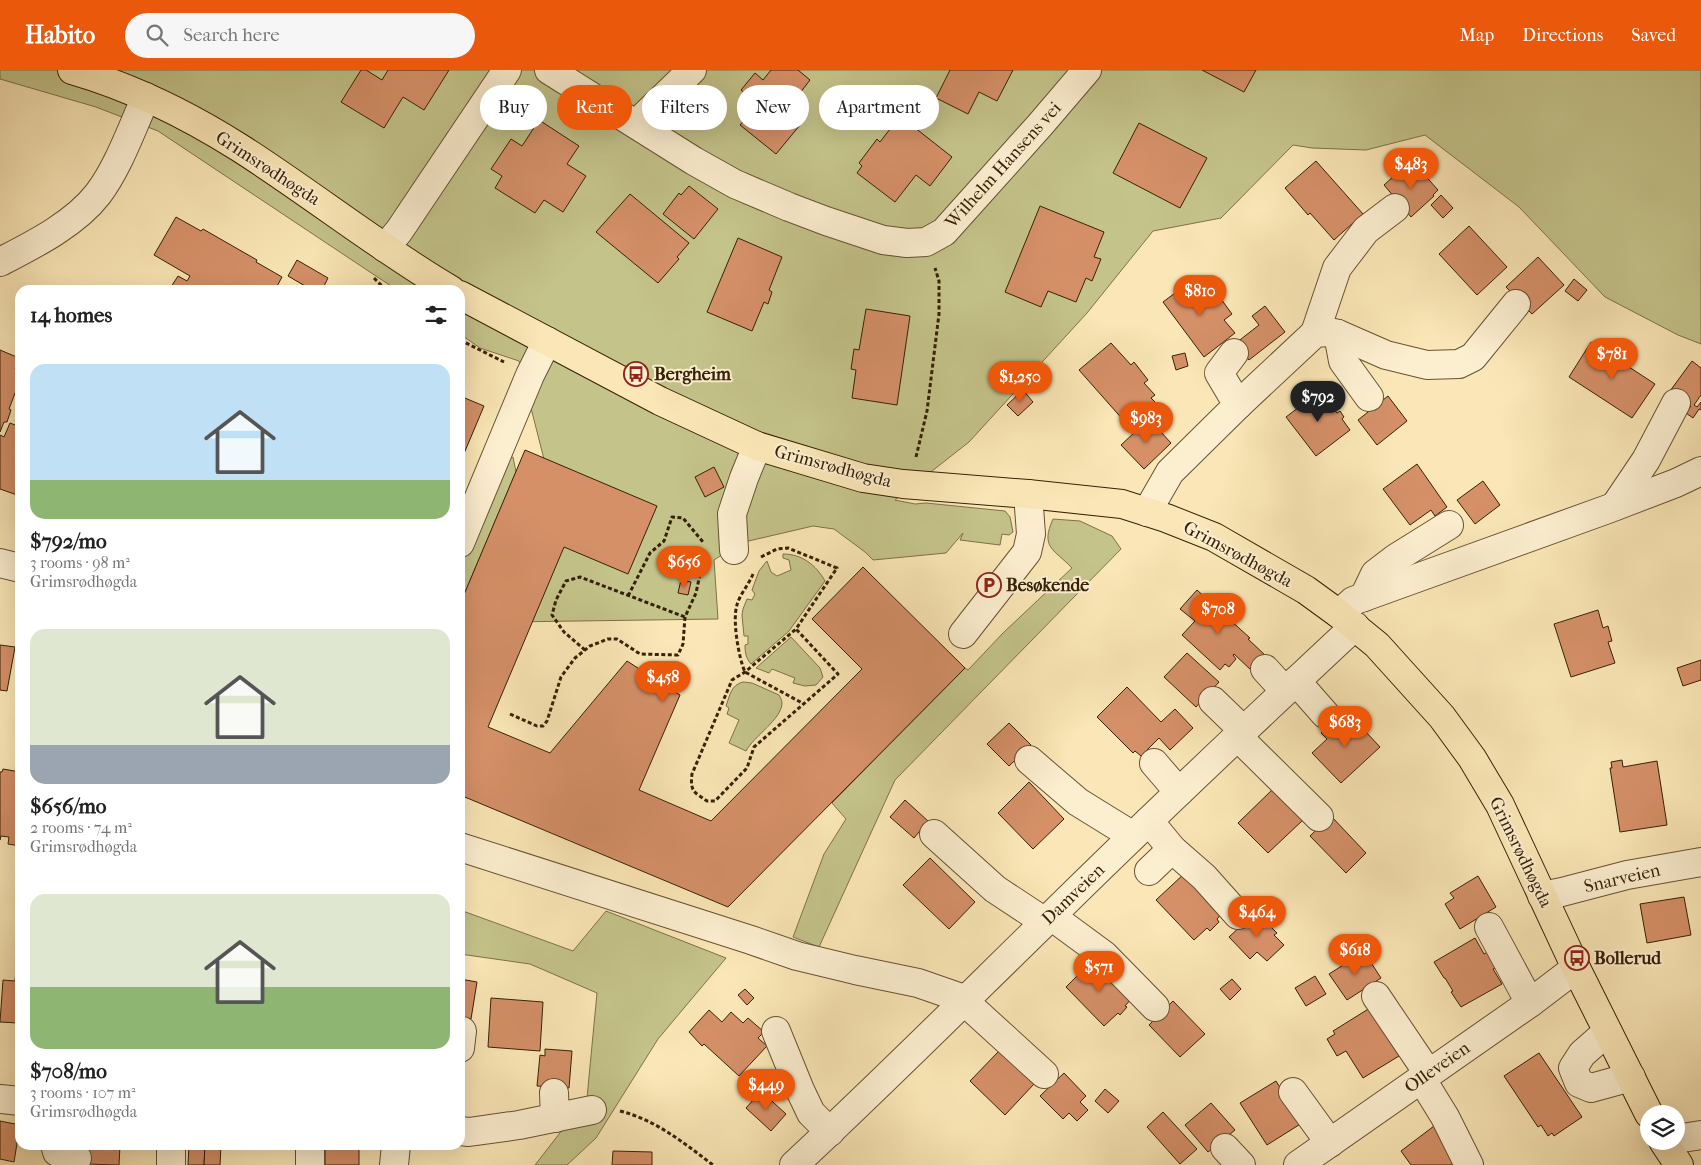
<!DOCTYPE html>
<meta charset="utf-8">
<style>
:root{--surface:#fff;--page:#f6f6f6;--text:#222;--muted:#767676;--accent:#ea580c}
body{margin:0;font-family:"IM FELL French Canon",serif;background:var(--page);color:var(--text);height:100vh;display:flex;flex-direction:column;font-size:19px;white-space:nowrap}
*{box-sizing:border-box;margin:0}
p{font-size:16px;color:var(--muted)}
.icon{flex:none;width:28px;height:28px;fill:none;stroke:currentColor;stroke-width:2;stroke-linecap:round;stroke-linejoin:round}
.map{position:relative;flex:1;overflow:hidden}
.drawer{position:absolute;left:15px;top:215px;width:450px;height:865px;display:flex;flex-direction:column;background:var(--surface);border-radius:15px;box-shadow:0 5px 20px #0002}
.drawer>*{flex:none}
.top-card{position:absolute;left:480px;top:15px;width:475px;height:45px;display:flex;gap:10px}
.controls{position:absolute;left:1640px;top:1035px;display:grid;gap:10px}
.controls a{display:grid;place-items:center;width:45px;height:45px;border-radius:50%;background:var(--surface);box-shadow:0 5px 20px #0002;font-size:25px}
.price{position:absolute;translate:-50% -42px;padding:0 11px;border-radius:18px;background:var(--accent);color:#fff;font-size:16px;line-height:32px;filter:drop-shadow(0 1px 2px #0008)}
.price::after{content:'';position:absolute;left:50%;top:30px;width:15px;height:11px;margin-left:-8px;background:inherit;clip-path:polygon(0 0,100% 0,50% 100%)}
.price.on{background:#222;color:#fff}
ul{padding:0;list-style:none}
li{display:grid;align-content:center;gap:10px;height:265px;padding:0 15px}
li span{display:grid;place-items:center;height:155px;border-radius:15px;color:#555}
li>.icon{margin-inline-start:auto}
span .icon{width:90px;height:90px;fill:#fffc;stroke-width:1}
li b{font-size:21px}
h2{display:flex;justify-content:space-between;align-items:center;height:60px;padding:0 15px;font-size:21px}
.chip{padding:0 18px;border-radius:22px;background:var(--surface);box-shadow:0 5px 20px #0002;font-size:18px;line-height:45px}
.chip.on{background:var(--accent);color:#fff}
header{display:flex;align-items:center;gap:30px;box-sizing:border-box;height:70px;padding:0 25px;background:var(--accent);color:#fff}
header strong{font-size:24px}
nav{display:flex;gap:28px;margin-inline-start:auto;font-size:18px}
.search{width:350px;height:45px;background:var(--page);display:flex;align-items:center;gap:12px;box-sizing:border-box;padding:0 18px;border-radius:28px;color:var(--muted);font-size:19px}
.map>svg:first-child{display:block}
</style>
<header>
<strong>Habito</strong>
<div class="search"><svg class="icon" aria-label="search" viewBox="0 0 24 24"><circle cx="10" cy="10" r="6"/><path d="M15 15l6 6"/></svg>Search here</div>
<nav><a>Map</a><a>Directions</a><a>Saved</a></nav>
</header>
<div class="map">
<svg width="1701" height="1095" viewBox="0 0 1701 1095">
<rect width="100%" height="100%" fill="#fae6b6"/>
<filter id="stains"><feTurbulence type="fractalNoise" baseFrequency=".004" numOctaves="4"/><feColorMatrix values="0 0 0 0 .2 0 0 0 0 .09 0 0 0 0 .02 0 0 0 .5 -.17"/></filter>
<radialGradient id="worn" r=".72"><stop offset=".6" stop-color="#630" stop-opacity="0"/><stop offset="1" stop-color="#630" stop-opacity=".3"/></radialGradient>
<g fill="#c4c38a" stroke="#7d7248">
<path d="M0,0H1701V274L1678,265L1605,227L1519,137L1425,65L1366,80L1312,78L1293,75L1221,148L1153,161L1087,243L969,372L895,430L915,434L926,433L1005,441L1010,447L1013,462L1009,465L1002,464L1000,475L960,470L963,463L946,483L873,490L865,482L834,459L813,456L740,473L714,490L718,549L508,552L546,397L519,291L480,278L460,264V220H397L158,61L96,37L0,9Z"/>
<path d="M513,387L516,402L460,534V490L502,391Z"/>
<path d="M1053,449L1080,451L1112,466L1121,479L895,710L819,877L793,867L824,784L846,749L832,733L965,598L968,600L1003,563L1072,498C1054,479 1040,478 1053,449Z"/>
<path d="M783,484C802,484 816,495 825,511L789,561L751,594C746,588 745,583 745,575L748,574V566H744L742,545L743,539L747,529L752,530L755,524L752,520L759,501L766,492L767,491L771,502L777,506L791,500L789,490L783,488Z"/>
<path d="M791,567L820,598L823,607L816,615L805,616L793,613L795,608L772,599L769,603L756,598Z"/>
<path d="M743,612L752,613L779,625C780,627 782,630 782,633C782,649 754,666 746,681L729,673L739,650L727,644L729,638L726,636C730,625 731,615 743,612Z"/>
<path d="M460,840L573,881L606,841L726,888L658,969L596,1068L567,1095H535L587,1028L597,923L530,894L460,884Z"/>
</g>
<g fill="#d59068" stroke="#362106">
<path d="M361,0H366L382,10L388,0H449L424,40L403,27L384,58L341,32Z"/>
<path d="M771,0H798L810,10L793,32L790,29L781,40L800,55L776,84L740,55L751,43L742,36L749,27L741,20L755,3L763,10Z"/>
<path d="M950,0H1013L997,31L979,22L968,44L936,28Z"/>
<path d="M1202,0H1256L1244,22Z"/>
<path d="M900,46L952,87L930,116L916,105L895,132L857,103L862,96L859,93L877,69L880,72Z"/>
<path d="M539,50L579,76L567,94L586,106L563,142L544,130L535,143L495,118L502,106L491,99L511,69L522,76Z"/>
<path d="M1139,53L1207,88L1180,138L1113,103Z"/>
<path d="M1316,91L1363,144L1334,170L1310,143L1308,145L1285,118Z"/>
<path d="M1405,96L1416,107L1422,102L1438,120L1433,125L1434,126L1411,147L1384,115Z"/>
<path d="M689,116L718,139L694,169L663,144L679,123L681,125Z"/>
<path d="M630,124L689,173L677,187L679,189L658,213L596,162Z"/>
<path d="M1441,125L1453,138L1443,148L1431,135Z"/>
<path d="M1040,136L1104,162L1094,187L1101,189L1092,211L1086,208L1076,232L1048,221L1041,237L1005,222Z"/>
<path d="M176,147L201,161L203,159L257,190L256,192L282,207L275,220H169L178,206L187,211L190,206L154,185Z"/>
<path d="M1469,156L1507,197L1477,225L1439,184Z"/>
<path d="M738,168L782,187L769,220L772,222L768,234L764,232L752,261L707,242Z"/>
<path d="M1538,187L1564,215L1532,244L1506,217Z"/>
<path d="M297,190L328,208L322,220H312L288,206Z"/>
<path d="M1194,209L1213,235L1221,229L1232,244L1224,250L1235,263L1204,287L1163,232Z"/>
<path d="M1574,209L1587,220L1578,231L1565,221Z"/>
<path d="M1265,236L1285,262L1249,290L1236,273L1259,255L1252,246Z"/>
<path d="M866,239L910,246L897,335L852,328L856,300L851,299L854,279L859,280Z"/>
<path d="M1591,272L1655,314L1632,348L1569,307Z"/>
<path d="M1111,273L1131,295L1134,292L1148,310L1144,313L1155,325L1151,328L1156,333L1144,343L1140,338L1125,352L1079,300Z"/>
<path d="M0,280L19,288L15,299L20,301V310L9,339L11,340L7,352H4L0,362Z"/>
<path d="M1185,283L1188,296L1176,300L1172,286Z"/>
<path d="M1692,291L1701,298V325L1694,335L1697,337L1701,332V340L1699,339L1693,348L1686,343L1691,336L1670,321Z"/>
<path d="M1023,320L1033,332L1018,346L1007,335Z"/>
<path d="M1320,321L1337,343L1340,341L1344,347L1342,349L1350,360L1316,386L1286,347Z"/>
<path d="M460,326L484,336L460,393Z"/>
<path d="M1388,326L1407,351L1377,375L1358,350Z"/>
<path d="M1149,349L1171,373L1144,399L1121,375Z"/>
<path d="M10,353L20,357V426L0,419V365L4,367Z"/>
<path d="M525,380L657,436L628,504L564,477L488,657L550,683L627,591L680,625L639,720L711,751L862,599L812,549L863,497L965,598L728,837L460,725V534Z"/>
<path d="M1417,394L1447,437L1435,446L1431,440L1410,455L1383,419Z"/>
<path d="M714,397L724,417L705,427L695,407Z"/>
<path d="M1483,411L1500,435L1475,454L1457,430Z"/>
<path d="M681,510L691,512L688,525L678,523Z"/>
<path d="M1197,520L1250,568L1248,569L1266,586L1252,601L1234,584L1233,585L1236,589L1229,597L1225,594L1220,600L1182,565L1195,551L1180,539Z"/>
<path d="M1598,540L1603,558L1608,556L1612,571L1608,572L1615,593L1571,607L1554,554Z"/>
<path d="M0,575L15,577L7,621L0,620Z"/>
<path d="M1187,583L1219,612L1196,637L1164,607Z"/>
<path d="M1701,590V610L1683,616L1677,598Z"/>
<path d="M1127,617L1161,652L1175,639L1193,658L1170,680L1159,668L1141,686L1135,681L1133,683L1097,647Z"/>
<path d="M1351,646L1380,677L1341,713L1312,683L1327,669L1321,663L1335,650L1341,655Z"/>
<path d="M1009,653L1031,675L1009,696L987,674Z"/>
<path d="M1622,690L1623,697L1657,691L1667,755L1620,762L1610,698H1612L1611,692Z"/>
<path d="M3,699L20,702V776L8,774L9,767L1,766L0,770V702H2Z"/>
<path d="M1029,712L1064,749L1033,779L998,743Z"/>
<path d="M1273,719L1303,750L1268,783L1238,753Z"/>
<path d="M905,730L928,751L914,768L890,747Z"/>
<path d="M1331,746L1366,783L1346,803L1310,766Z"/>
<path d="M930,788L975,832L949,859L903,815Z"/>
<path d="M1185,803L1223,842L1217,849L1219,852L1210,861L1207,858L1194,870L1156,830Z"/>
<path d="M1478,806L1496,837L1460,859L1445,834L1454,828L1450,823Z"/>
<path d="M1684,827L1691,865L1647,873L1640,834Z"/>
<path d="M1256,842L1277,863L1274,865L1284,875L1267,891L1257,882L1250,889L1229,867Z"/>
<path d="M1475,868L1484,884L1489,881L1498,897L1493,899L1502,914L1461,937L1451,922L1453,921L1445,908H1444L1434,892Z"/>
<path d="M18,875H20V961L17,960L18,953L0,952L3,910L15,911Z"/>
<path d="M1364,882L1381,908L1347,930L1329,904Z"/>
<path d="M1094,889L1132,928L1125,936L1127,937L1120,945L1118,943L1104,956L1066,917Z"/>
<path d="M1315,906L1326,924L1306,936L1295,918Z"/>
<path d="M460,909L477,912L471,949L460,947Z"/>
<path d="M1232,909L1241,919L1230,930L1220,919Z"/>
<path d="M745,919L754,928L747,935L738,925Z"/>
<path d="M491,928L543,932L540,981L488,977Z"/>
<path d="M1173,931L1205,964L1180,987L1149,955Z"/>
<path d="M1370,938L1399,986L1363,1008L1346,981L1337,986L1327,969L1335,964L1333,961Z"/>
<path d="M709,940L722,952L731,942L743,953L748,948L764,962L758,968L767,976L739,1006L704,974L702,976L689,962Z"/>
<path d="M545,979L572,981L569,1018L537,1016L540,985L545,986Z"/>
<path d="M999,981L1034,1014L1005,1045L970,1011Z"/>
<path d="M1539,983L1582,1047L1554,1066L1552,1063L1548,1066L1541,1055L1538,1057L1504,1006Z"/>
<path d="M1064,1003L1086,1026L1080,1032L1088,1040L1077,1051L1069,1043L1063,1049L1040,1026Z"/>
<path d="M1276,1011L1302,1053L1267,1075L1240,1033Z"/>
<path d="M1105,1019L1119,1031L1108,1043L1095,1031Z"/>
<path d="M761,1021L786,1044L771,1061L746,1038Z"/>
<path d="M1211,1033L1235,1060L1208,1082L1185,1055Z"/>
<path d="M1163,1042L1197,1079L1180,1094L1147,1057Z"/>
<path d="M0,1051L20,1055L14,1092L0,1089Z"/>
<path d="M1434,1056L1463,1095H1411L1401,1081Z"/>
<path d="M87,1075H120L119,1095L86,1094Z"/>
<path d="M189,1075H205L204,1095H188Z"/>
<path d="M205,1075H221L220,1095H204Z"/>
<rect x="325" y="1075" width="34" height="20"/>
<path d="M613,1081L652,1082V1095H612Z"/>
</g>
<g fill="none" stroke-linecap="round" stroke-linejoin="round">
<defs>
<g id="minor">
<path d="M549,0L694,91L735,114L789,137L826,151L883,170L907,173L926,172L944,162L1040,55L1087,0"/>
<path d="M636,54L692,0"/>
<path d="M385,178L399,161L507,0"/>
<path d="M0,192C33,175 75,154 98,124C118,98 132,58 146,27"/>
<path d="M1315,263L1337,198L1366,160L1395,138"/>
<path d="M1338,264L1343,291L1369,327"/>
<path d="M1234,283L1219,303L1238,335"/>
<path d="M1615,436L1646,390L1676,333"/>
<path d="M1147,442L1170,402L1238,335L1315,263L1329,262L1338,264L1386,285L1427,295L1459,294L1473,287L1516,234"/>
<path d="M460,473L530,305L547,271"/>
<path d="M734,480L732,444L744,408L757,376"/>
<path d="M0,493L20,498"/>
<path d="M1364,527L1375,504L1396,488L1449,455"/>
<path d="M1339,544L1353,531L1608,439L1676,413L1701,401"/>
<path d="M963,564L1027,482L1031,464L1028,424"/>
<path d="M1265,599L1285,621"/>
<path d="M1296,611L1325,644"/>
<path d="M1213,631L1243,660"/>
<path d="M1237,666L1319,747"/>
<path d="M1029,690L1078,732L1133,766"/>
<path d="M1154,693L1179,722"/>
<path d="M1149,751L1172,779L1204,807L1238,845"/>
<path d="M934,764L995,819L1045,852"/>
<path d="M460,777L751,870L797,886L855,900L918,913L967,930"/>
<path d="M1149,801L1172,779"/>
<path d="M1542,826L1562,822L1627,805L1701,792"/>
<path d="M1051,846L1104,885L1155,937"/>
<path d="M1489,857L1530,933"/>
<path d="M1376,926L1428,1003"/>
<path d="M965,932L1044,1004"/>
<path d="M776,961L800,1020L811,1043L830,1062"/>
<path d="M1607,962L1582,984L1573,998L1579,1013L1591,1018L1631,1007"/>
<path d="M460,978L462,961"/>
<path d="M1421,1008L1445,1047L1469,1095"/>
<path d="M1293,1022L1330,1073"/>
<path d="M554,1023L555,1048"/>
<path d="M0,1029L20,1031"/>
<path d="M460,1061L469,1062L519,1055L592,1040"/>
<path d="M1676,1069L1701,1065"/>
<path d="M55,1075L57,1082L77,1088"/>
<path d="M310,1075V1095"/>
<path d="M1225,1078L1241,1095"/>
<path d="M171,1095V1075"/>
<path d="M394,1095L396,1075"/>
<path d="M794,1095C879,1016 961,934 1044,853C1146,752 1250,654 1355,556"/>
<path d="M1298,1095L1530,933L1576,898"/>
</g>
<g id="major">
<path d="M72,0C131,17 188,45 240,78C312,124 378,177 451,220"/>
<path d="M460,225L660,331L757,376L863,408L903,414L1028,424L1122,434L1166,448L1214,467L1306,520L1339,544L1377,575L1442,647L1472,688L1500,735L1576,898L1649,1044"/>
<path d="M1663,1071L1679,1095"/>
</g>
</defs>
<use href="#minor" stroke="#675232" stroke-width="30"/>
<use href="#major" stroke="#362106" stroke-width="30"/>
<g stroke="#362106" stroke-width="3" stroke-dasharray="4 2.5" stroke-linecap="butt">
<path d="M374,208L386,220"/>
<path d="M460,270L504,292"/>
<path d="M916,387L927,341L939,244V211L935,198"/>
<path d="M761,487L777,479L788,478L837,498L796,559L838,604L754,677L747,698L715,731H707C694,722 690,722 692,704L732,610L745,602L796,559"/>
<path d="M753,504C749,514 739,526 737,535C732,550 739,589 745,602L804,634"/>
<path d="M628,526L650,483L664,471L672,447L683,448L703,472"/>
<path d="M585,580L564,562L552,545L556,530L566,511L580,507L685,547"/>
<path d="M510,644L537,656H543L547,651L561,607L575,588L590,576L608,569H617L640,584L678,585L683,574L685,547L696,523L704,485"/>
<path d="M620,1041C656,1050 684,1073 713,1095"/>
</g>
<use href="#minor" stroke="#fcefd0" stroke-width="28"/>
<use href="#major" stroke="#fae6b6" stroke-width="28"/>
</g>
<defs>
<symbol id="bus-ring" viewBox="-11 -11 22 22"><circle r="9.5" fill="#fcefd0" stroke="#8f2418" stroke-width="1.5"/><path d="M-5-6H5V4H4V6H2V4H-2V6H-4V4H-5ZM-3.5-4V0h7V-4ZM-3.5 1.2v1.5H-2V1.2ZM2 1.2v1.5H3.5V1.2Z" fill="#8f2418"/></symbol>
<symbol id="parking-ring" viewBox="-11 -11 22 22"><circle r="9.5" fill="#fcefd0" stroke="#8f2418" stroke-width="1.5"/><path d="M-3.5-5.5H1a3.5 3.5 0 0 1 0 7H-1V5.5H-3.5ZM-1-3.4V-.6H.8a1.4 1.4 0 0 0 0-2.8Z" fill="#8f2418"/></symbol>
</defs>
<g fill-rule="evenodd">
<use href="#bus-ring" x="622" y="290" width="28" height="28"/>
<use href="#parking-ring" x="975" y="501" width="28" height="28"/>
<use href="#bus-ring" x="1563" y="874" width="28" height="28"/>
</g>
<g text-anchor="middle" stroke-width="4" stroke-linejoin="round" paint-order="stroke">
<g font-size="18" fill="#362106" stroke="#fcefd0">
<text transform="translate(1003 95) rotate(-48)" y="6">Wilhelm Hansens vei</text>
<text transform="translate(268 98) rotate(33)" y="6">Grimsrødhøgda</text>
<text transform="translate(833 396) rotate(15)" y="6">Grimsrødhøgda</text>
<text transform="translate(1238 484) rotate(28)" y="6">Grimsrødhøgda</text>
<text transform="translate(1521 782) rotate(64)" y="6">Grimsrødhøgda</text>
<text transform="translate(1622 808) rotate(-13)" y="6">Snarveien</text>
<text transform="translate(1073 824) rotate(-44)" y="6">Damveien</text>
<text transform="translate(1437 997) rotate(-35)" y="6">Olleveien</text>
</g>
<g font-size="18" font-weight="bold" fill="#362106" stroke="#fcefd0" text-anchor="start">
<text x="654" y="310">Bergheim</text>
<text x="1006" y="521">Besøkende</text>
<text x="1594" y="894">Bollerud</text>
</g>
</g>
<rect width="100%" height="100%" filter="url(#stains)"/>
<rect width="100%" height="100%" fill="url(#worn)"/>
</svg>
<div class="controls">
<a><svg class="icon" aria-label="layers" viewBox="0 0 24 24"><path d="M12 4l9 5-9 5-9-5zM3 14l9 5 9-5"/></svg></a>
</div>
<b class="price" style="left:1411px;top:120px">$483</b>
<b class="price" style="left:1200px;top:247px">$810</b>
<b class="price" style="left:1612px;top:310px">$781</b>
<b class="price" style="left:1020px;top:333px">$1,250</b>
<b class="price on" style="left:1318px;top:353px">$792</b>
<b class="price" style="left:1146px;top:374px">$983</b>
<b class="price" style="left:684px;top:518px">$656</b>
<b class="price" style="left:1218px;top:565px">$708</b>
<b class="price" style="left:663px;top:633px">$458</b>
<b class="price" style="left:1345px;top:678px">$683</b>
<b class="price" style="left:1257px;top:868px">$464</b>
<b class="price" style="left:1355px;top:906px">$618</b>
<b class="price" style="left:1099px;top:923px">$571</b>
<b class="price" style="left:766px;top:1041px">$449</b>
<div class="top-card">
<a class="chip">Buy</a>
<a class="chip on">Rent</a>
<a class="chip">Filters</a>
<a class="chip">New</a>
<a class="chip">Apartment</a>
</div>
<section class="drawer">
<h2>14 homes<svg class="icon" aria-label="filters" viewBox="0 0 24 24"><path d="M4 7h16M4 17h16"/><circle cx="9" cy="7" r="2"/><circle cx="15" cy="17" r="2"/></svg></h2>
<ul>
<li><span style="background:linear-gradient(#bfe0f5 75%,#8fb573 0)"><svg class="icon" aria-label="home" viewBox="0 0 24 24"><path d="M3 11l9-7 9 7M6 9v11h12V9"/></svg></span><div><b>$792/mo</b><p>3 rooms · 98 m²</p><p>Grimsrødhøgda</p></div></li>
<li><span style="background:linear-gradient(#dfe7d0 75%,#9aa5b1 0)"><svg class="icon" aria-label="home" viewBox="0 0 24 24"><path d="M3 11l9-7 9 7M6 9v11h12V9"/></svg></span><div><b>$656/mo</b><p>2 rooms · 74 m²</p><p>Grimsrødhøgda</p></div></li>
<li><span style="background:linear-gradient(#dfe7d0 60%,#8fb573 0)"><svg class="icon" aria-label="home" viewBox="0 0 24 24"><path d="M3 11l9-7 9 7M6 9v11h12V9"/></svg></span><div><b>$708/mo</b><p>3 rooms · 107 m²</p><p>Grimsrødhøgda</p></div></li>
</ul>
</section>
</div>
